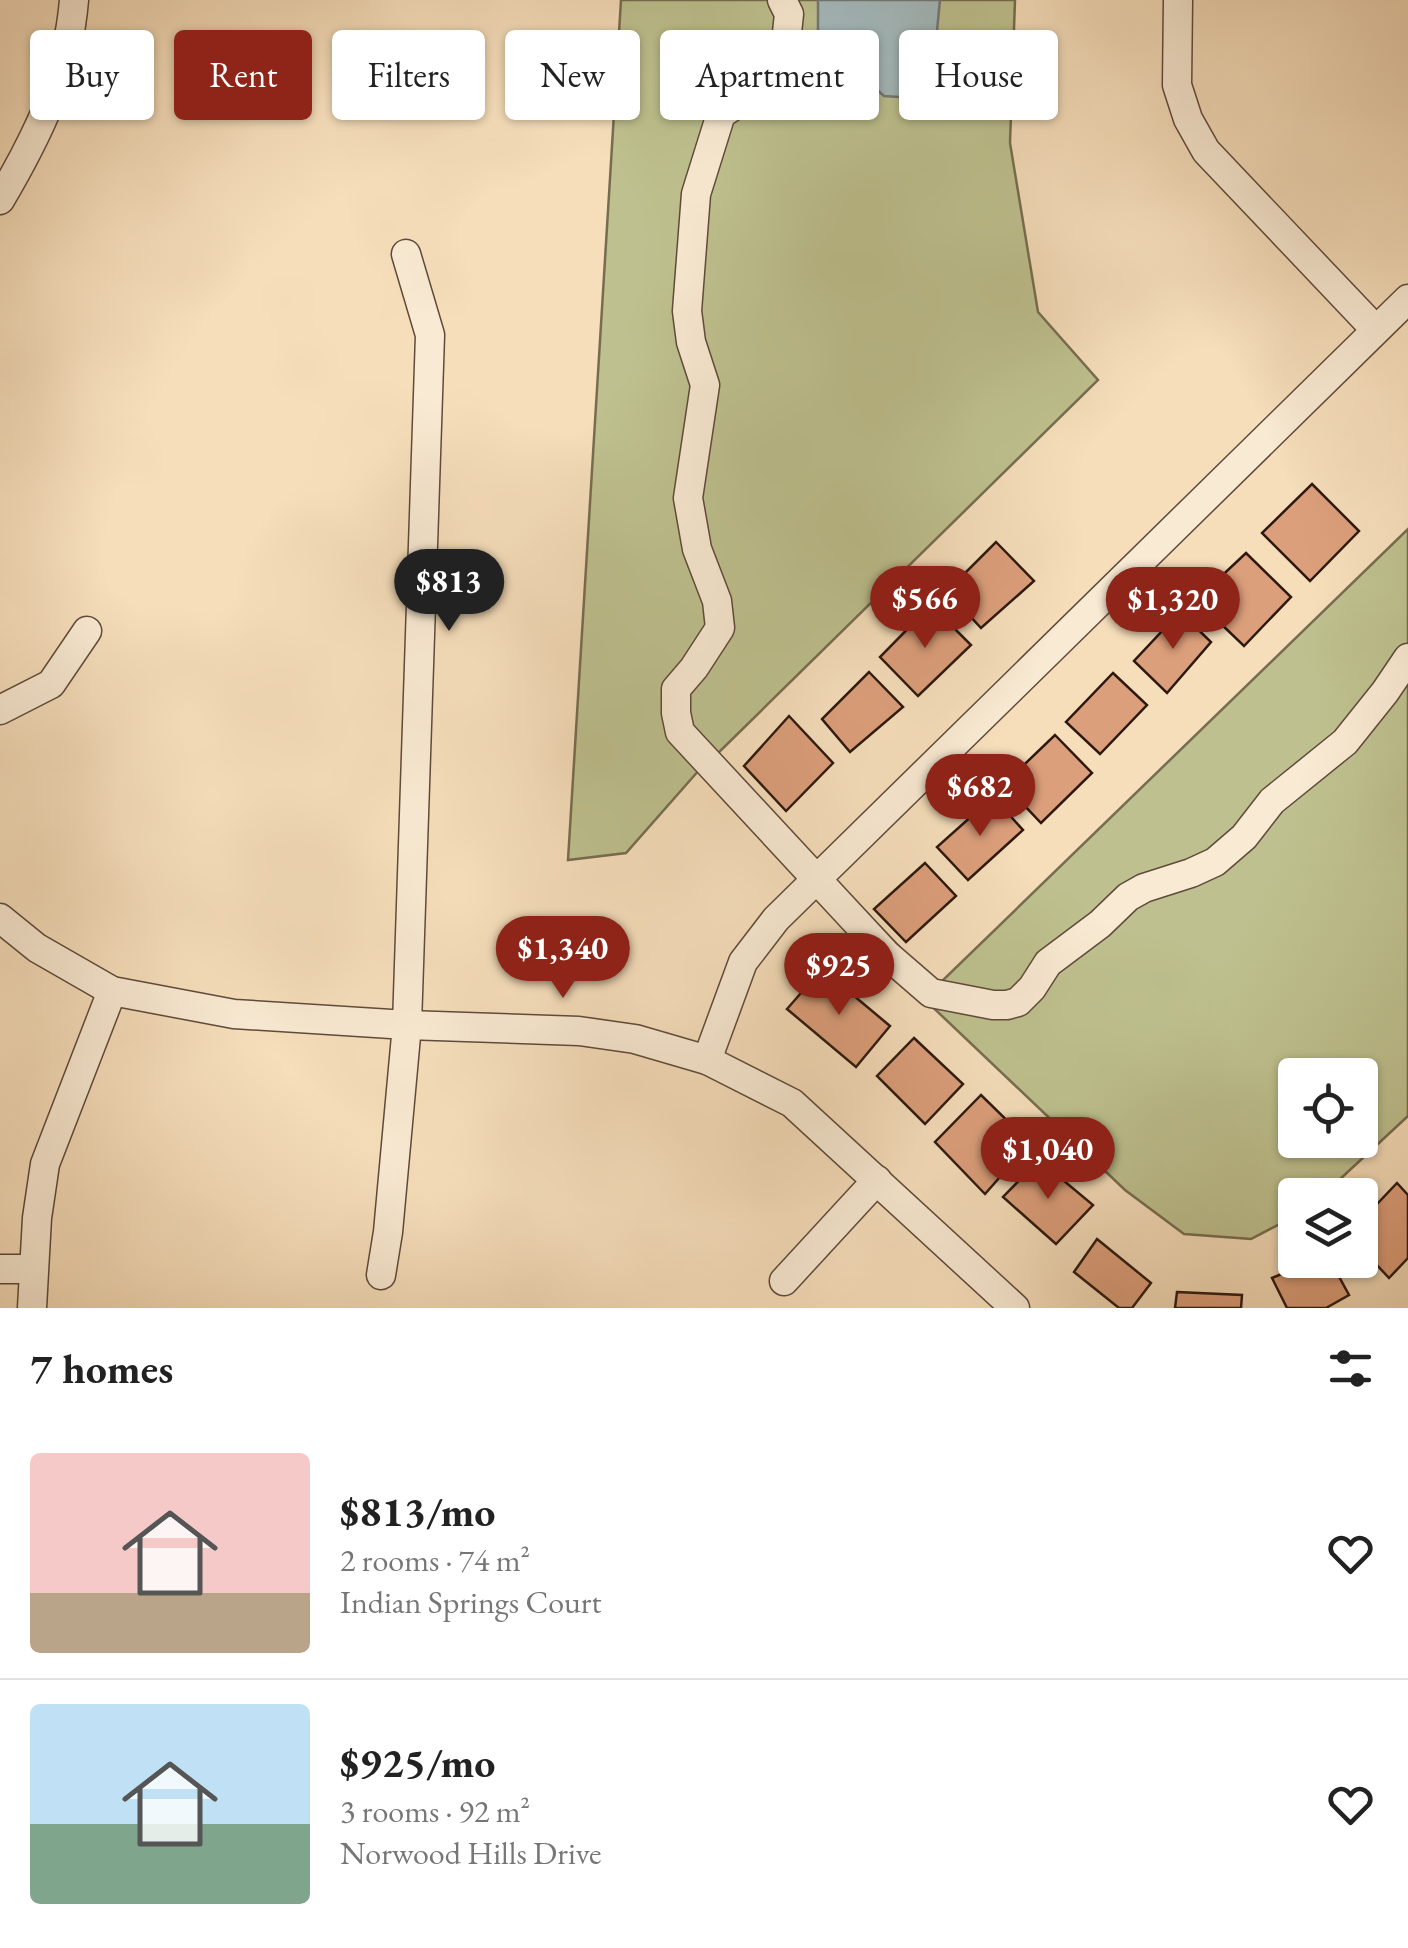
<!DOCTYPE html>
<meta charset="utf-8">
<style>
:root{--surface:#fff;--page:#f2f2f2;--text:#222;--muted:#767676;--line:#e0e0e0;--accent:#8f2418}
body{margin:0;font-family:"EB Garamond",serif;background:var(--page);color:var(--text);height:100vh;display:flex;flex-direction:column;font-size:38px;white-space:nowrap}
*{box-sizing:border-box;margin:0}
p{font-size:32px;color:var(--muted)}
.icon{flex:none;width:55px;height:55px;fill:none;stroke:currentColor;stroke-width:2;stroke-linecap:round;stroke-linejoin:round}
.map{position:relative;height:1308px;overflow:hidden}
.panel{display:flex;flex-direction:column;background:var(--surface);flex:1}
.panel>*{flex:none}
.top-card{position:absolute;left:30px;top:30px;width:1350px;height:90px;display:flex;gap:20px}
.fabs{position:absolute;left:1278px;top:1058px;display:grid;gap:20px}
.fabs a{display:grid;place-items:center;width:100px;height:100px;border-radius:10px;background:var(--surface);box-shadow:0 2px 8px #0004;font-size:50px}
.price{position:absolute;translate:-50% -85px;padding:0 22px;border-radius:35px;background:var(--accent);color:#fff;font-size:32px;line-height:65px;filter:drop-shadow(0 2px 5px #0008)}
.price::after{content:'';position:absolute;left:50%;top:60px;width:30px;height:22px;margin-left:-15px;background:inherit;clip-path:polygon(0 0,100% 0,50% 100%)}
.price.current{background:#222;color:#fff}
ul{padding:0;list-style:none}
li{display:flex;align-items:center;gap:30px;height:250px;padding:0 30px}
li+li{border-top:2px solid var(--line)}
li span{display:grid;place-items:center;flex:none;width:280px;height:200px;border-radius:10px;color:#555}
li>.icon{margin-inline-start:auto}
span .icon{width:120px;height:120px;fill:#fffc;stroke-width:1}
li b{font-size:42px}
h2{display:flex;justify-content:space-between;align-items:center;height:120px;padding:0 30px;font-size:42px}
.pill{padding:0 35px;border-radius:10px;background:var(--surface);box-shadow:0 2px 8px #0004;font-size:35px;line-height:90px}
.pill.current{background:var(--accent);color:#fff}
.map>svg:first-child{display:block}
</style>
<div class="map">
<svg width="1408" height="1308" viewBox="0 0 1408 1308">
<rect width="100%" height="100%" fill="#f6debb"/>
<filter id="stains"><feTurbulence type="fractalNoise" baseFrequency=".002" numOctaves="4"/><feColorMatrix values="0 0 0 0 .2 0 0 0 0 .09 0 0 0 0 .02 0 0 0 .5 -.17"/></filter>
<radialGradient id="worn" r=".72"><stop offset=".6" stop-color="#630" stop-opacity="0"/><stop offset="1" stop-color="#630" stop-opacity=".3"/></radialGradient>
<path fill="#bec18f" stroke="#766d50" stroke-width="2.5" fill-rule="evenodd" d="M621,0H1015L1010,143L1038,312L1098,380L716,755L937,986L1408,529V1116L1323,1195H1295V1216L1251,1239L1184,1234L1125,1190L921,996L700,769L626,853L568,860ZM1295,1075H1360V1140H1295Z"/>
<path fill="#a3b9bc" stroke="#747977" stroke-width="2.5" d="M818,0H940L933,72L923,84L906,95L899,97L884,96L867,81L832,76L816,68L812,61L818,38Z"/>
<g fill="#dc9f7b" stroke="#2d1910" stroke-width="2.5">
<path d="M1312,484L1359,531L1310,581L1262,533Z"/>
<path d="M996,542L1034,581L981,628L947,591Z"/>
<path d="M1246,553L1291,597L1244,646L1196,600Z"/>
<path d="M931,605L971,645L918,696L880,657Z"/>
<path d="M1180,612L1211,642L1167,693L1134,661Z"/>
<path d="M869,672L903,707L850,752L822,719Z"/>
<path d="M1113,673L1147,705L1100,754L1066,722Z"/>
<path d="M789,716L833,763L786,811L744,766Z"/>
<path d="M1055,735L1092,773L1041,823L1004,784Z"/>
<path d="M993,797L1023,830L968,880L937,847Z"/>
<path d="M925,863L956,896L906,942L874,909Z"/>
<path d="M822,969L890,1026L856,1067L787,1009Z"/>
<path d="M914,1038L963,1084L925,1124L877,1076Z"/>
<path d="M981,1095L1030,1143L985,1194L935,1142Z"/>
<path d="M1039,1160L1093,1205L1056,1244L1003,1197Z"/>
<path d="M1397,1183L1408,1195V1258L1389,1278L1360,1247V1222Z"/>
<path d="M1097,1239L1151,1283L1132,1308H1119L1074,1272Z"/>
<path d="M1315,1260H1330L1349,1295L1326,1308H1287L1272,1278Z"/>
<path d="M1177,1292L1242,1295L1241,1308H1175Z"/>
</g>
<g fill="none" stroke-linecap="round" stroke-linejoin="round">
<defs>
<g id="minor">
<path d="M782,0L789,14L786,42L774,75L749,96L721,114L696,194L687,311L691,342L705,385L688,498L697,549L717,601L720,628L694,668L676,689V713L680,732L886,954L931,993L993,1005H1007L1018,1002L1032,988L1048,963L1100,924L1128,897L1144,888L1191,873L1215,862L1244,837L1272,801L1345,742L1385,692L1408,658"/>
<path d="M1178,0L1177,85L1188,119L1206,151L1375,329"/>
<path d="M0,200C37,137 68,75 74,0"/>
<path d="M0,710L51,684L87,631"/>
<path d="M0,918L37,948L112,991L234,1014L407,1025L579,1031L635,1039L707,1060L792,1103L1015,1308"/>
<path d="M707,1060L743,962L776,919L1408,299"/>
<path d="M0,1269H33"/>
<path d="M381,1275L388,1232L407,1025L430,335L406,254"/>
<path d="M784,1281L877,1180"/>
<path d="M32,1308L37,1218L45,1164L112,991"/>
</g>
</defs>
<use href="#minor" stroke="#5f4a3b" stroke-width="31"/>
<use href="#minor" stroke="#f9ead3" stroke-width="28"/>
</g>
<rect width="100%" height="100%" filter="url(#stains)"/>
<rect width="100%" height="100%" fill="url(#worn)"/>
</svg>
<div class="fabs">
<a><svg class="icon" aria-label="locate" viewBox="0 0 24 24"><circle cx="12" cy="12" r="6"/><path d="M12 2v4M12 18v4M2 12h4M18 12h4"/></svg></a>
<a><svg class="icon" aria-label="layers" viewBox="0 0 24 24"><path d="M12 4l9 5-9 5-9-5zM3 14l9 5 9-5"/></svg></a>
</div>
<b class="price current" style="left:449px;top:634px">$813</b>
<b class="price" style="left:925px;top:651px">$566</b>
<b class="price" style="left:1173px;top:652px">$1,320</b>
<b class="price" style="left:980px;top:839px">$682</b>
<b class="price" style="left:563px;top:1001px">$1,340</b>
<b class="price" style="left:839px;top:1018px">$925</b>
<b class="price" style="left:1048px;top:1202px">$1,040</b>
<div class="top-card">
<a class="pill">Buy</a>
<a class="pill current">Rent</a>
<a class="pill">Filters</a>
<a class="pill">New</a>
<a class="pill">Apartment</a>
<a class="pill">House</a>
</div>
</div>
<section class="panel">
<h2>7 homes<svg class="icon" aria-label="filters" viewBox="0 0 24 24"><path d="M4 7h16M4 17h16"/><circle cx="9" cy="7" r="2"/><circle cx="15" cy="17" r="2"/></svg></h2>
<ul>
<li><span style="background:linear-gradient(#f6c9c9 70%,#b9a48a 0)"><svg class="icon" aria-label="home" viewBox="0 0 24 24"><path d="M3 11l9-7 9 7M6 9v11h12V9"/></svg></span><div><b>$813/mo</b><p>2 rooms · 74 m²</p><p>Indian Springs Court</p></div><svg class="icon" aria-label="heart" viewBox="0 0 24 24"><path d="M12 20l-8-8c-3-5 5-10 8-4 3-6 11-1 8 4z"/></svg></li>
<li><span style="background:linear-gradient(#bfe0f5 60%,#7fa58c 0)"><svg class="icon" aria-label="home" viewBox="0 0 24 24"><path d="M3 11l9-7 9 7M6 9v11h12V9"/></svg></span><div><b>$925/mo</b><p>3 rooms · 92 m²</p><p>Norwood Hills Drive</p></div><svg class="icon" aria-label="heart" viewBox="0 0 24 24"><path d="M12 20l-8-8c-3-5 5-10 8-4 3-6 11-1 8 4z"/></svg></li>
</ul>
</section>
